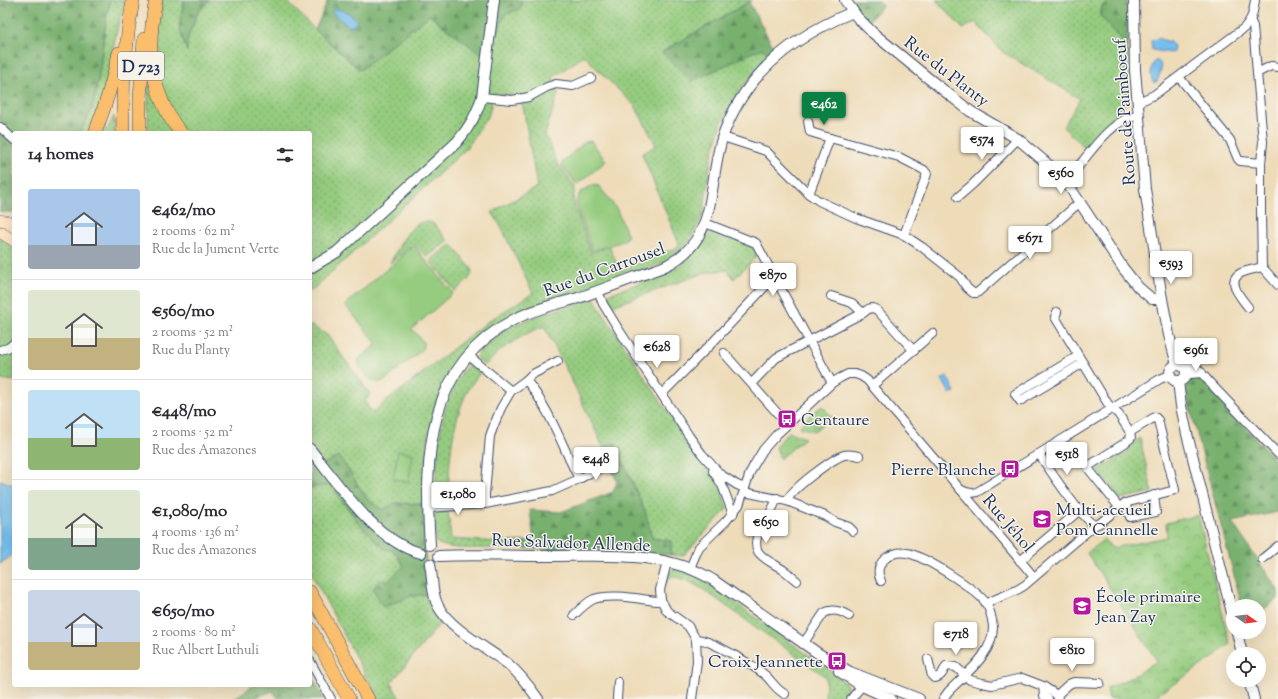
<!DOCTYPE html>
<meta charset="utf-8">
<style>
:root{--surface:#fff;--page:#f2f2f3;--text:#2b2b33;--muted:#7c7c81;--line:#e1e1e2;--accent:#0b8043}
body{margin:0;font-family:"Sorts Mill Goudy",serif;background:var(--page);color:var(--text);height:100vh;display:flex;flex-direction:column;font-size:15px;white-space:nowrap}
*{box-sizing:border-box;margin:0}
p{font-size:13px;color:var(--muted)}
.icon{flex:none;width:22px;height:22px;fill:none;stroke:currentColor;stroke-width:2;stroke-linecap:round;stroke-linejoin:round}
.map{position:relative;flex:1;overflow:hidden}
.panel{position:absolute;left:12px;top:131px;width:300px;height:556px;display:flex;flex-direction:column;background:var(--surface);border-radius:4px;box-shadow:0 4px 16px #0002}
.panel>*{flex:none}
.needle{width:26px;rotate:104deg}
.fabs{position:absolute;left:1226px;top:599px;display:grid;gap:8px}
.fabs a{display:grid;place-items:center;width:40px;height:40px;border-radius:50%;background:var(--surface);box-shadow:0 4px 16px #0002;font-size:20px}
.price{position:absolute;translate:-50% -34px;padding:0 9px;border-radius:4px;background:#fff;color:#222;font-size:13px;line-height:26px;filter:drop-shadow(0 1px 2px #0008)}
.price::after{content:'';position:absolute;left:50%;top:24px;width:12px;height:9px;margin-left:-6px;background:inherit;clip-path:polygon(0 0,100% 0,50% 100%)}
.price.selected{background:var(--accent);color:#fff}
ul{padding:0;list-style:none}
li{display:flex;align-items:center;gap:12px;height:100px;padding:0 16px}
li+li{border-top:1px solid var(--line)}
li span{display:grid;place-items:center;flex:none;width:112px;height:80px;border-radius:4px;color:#555}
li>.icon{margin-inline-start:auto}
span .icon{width:48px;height:48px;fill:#fffc;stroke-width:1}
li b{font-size:17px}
h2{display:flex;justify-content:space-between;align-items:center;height:48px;padding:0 16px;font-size:17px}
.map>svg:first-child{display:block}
</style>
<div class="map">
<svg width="1278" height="699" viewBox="0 0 1278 699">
<defs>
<pattern id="grass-dots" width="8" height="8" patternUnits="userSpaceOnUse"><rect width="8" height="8" fill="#95cc7f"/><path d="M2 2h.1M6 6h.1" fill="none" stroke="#79a66b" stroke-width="1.8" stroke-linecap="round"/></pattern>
<pattern id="forest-firs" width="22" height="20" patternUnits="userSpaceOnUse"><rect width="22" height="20" fill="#78b06e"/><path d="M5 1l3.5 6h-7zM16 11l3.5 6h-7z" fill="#62905e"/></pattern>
<pattern id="park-crowns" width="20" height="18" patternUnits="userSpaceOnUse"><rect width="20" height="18" fill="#95cc7f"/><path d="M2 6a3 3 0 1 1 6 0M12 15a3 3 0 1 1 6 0" fill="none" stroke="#79a66b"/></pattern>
</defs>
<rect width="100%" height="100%" fill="#f7f3e8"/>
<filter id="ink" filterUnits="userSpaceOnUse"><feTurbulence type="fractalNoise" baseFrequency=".025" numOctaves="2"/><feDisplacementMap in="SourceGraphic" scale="8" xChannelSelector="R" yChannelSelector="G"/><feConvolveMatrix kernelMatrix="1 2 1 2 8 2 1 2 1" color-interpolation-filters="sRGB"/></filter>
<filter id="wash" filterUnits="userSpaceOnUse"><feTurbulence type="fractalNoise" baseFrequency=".012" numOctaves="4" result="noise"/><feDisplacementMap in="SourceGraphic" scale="16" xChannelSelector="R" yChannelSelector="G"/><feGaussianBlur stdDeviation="0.9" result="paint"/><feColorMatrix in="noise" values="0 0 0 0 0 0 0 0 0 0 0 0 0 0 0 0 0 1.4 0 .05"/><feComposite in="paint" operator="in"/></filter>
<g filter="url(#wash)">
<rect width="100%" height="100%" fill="#eedcb9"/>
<g fill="url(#grass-dots)" stroke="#587e6e" fill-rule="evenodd">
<path d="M110,0H125L116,34L107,84L96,119L107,130L114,116L115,133H79C83,125 89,117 92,108C102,74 102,35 110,0Z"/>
<path d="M162,0H184L179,27L187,50L188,37L198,12L209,0H286L318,33L360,70L429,15L482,54L485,45L498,33L505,14L520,9L522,0H752L663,51L692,81L762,48L770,56L741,89L722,122L711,159L703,215L689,242L666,262L542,304L456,364L442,388L435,406L428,439L424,504L395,503L383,510L368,500L339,456L317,468L310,459V325L327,335L370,394L365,402L372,413L487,322L533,293L501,227L492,212L537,187L523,106L515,97L494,93L489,114L466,149L310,292V133H148V86L159,77L156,50ZM584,56L635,106L656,145L642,154L679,244L676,248L620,271L609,246L591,253L573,200L575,187L558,164L545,135L558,94L553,77Z"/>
<path d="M936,0H1108L1102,7L1100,15L1128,48V100L1087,150L1063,127L1080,99L1003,52L975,22L963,29Z"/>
<path d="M429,222L434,224L448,241L427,257L414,244L390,263C397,251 406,229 419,223C422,222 426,222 429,222Z"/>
<path d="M711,229L754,247L757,253L754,259L734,279L728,270L708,272L693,277L612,306L608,294L663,275L678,267L692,253L707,230Z"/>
<path d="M0,236L14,246V381L0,379Z"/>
<path d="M451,244L472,269C473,279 463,284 455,291L430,261Z"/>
<path d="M595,299L600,309L683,435L721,487L727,509L683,556L671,555V541L652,538L645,511L615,442L604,449L574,385L544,326L526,334L502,349L485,365L477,359V356L479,351L510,327L529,319L577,303Z"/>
<path d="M470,365L481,371C476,379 469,386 466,394C450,429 449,466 448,503H438L435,499C437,459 437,421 455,384C459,377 463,368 470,365Z"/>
<path d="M1140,438L1152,492L1120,499L1097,470L1128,452L1126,447Z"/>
<path d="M331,485L359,524L394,551L404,566L388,581L383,607L412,596L431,594L432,604L442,621L391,683L400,699H378L310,571V488Z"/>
<path d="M439,510H448L451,539L499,542L500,548C486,548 445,551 436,542L434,515Z"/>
<path d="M674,569H679L698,576L840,678L846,683L848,691L846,699H825L826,677L701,588L690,582L673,576L670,577L664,586C666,579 667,572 674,569Z"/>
</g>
<g fill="url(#forest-firs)" stroke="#4a7066">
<path d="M0,0H110C102,35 102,73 92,108C89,117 83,125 79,133H14V212H0Z"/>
<path d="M184,0H209L198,12L188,36L187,52L179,27Z"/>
<path d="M328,0H522L520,9L505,14L498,33L485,45L482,55L429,15L360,70L315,30Z"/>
<path d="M848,0H878L883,5L867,23Z"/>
<path d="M1108,0H1127L1128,48L1100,15L1102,7Z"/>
<path d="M749,2L775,50L770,56L762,48L692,81L662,52Z"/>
<path d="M1193,377C1199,377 1202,380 1206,384L1278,463V512L1232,522L1278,590V599L1259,613V606H1242L1186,392L1187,384Z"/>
<path d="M614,442L645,511L652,538L671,541V555L608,551L500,548L499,542L534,541L530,510L561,512L613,492L617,482L604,449Z"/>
<path d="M339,456L368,500L383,510L395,503L424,504V544L431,594L412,596L383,607L373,589L379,580L388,581L404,566L394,551L384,549L359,524L331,485L310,488V459L317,468Z"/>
<path d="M310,673L324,699H278L273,691L251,699H233L254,685H310Z"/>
</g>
<g fill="url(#park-crowns)" stroke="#587e6e">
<path d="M822,406L832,417L814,431L799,427L811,414Z"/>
<path d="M789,432L805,438L780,459L776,446Z"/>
<path d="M1198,515L1230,644L1214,657L1151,699H1109L1107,688L1132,677L1157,661L1087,553L1104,539L1112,548L1167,537L1166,523Z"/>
</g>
<g fill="#95cc7f" stroke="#587e6e">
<path d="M591,141L606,161L577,185L562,166V162L585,142Z"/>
<path d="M592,185L599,186L616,208L628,236L623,241L592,251L576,202L580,193Z"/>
<path d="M414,246L453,293L412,329L423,342V349L383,382H373L359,367V359L377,344L345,305Z"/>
<path d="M398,451L413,454L408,482L393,479Z"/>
</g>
<g fill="#73beec" stroke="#4776a5">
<path d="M333,9C341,8 354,14 357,22L353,26H348L333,13L332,10Z"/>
<path d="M1157,38L1170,42L1174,46L1173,52L1171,53L1152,50L1151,41Z"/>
<path d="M1155,61H1158L1160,63L1161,70L1157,82H1153C1150,74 1150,68 1155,61Z"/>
<path d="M947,376L955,392L950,394L942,379Z"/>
<path d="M0,480L14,485V554L0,564Z"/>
</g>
</g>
<g filter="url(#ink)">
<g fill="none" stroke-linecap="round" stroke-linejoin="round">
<defs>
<g id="minor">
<path d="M1250,20L1253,26L1263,142L1261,163V212L1262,267L1278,285"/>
<path d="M1257,73L1271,66L1278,67"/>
<path d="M1179,77L1230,140L1238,159L1240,161L1261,163"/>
<path d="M482,97L512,100L529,97L547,87L556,84L573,86L591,78"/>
<path d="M1137,101L1143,100L1154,95L1244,28C1253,18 1253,13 1255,0"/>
<path d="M808,121L810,132L830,138"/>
<path d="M0,127L14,140"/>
<path d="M723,137L766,151L809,194L819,201L856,218L904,235L922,247L960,277L967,288L973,293H977L1080,202"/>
<path d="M1065,180C1067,177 1071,175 1074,172C1089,154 1113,117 1138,116"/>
<path d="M809,194L830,138L899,157L924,170L927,174L904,235"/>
<path d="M958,197L973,184L1018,139"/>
<path d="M705,223L756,243L832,383"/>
<path d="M598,291L603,304L619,330L689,436L702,454L720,474L737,485L745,488"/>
<path d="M831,296L852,303L863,313"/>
<path d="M1248,307C1242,299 1225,281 1241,273C1247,270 1255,269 1262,267"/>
<path d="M0,350L8,348L14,343"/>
<path d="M724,353L779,415"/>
<path d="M468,355L511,391"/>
<path d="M1078,356L1015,394L1020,401L1083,363"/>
<path d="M1183,367L1191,366L1198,369L1211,384L1278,454"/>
<path d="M1184,377L1190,374L1202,373"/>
<path d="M526,380L531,375L558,361"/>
<path d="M752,383L776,358L863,313C868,309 871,306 877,310L914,351"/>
<path d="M872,386L933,333"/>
<path d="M662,394L713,342L774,277"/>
<path d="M1039,454C1047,466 1084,522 1095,525"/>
<path d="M713,471L722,485L733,514"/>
<path d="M579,479L605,465"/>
<path d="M961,490L1034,577"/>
<path d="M744,492L787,501L825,516L835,522L849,527L853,531"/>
<path d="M777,498C773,510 767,518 761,528C746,555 768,559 785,571C789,574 793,578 797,581"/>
<path d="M787,501C791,489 832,459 844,455C849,454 855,455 859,456"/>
<path d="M1125,503L1130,517L1156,512L1154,495"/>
<path d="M1119,507L1087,467L1125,443L1131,438L1130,432"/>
<path d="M429,508L485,504L532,495L552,491L579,479C562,446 550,409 526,380L511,391L501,408L494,425L490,436L485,494V504"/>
<path d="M1262,559L1278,546"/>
<path d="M1020,561L1080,510"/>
<path d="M667,562L660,590L661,600L667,611L688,626L696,639L697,661L692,699"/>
<path d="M690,568L699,547L726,521L739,505L750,473L754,465L763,450L777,434L832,383L840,378L848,374H855L861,376L867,380L960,489C966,493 971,494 977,492L1160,379L1170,375"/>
<path d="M881,581C872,564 890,550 907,553C924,556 976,589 986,603C990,609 992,619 993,626C994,654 965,674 948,692L943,699"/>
<path d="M986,604C999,596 1013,594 1025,585L1095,525L1100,523L1125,503L1175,490L1158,420L1155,417L1130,432L1119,415L1108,404L1055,317L1057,312"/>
<path d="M574,615C580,609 587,602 594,599C612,593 639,599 657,601L661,600"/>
<path d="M696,639C710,639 754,666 765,675C772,681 776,690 785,694"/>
<path d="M803,644L824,613C833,608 841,611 849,616"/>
<path d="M928,659L932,676L934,678C942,677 943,672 946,666L956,667L970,680L982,683L992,685L1022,678L1043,686"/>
<path d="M310,661L331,699"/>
<path d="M1057,695L1069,684L1074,682L1100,683"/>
<path d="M617,699L618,682"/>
<path d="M851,699L865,682"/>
<path d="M1048,699L1044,696L1043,686L1057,695L1058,699"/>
</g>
<g id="tertiary">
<path d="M845,0L857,17L873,33L928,78L970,111L1018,139L1044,161L1065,180L1123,268L1138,287L1152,299H1162"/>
<path d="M1134,0L1135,70L1145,189L1162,299L1169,335L1177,365"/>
<path d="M310,268L337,252L457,142C469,128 477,115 482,97L494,0"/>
<circle cx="1178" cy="373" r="8"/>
<path d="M1178,381L1181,406L1187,434L1233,617"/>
<path d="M310,449C338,484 376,542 421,553"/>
<path d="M430,545C424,457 426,365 515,319C534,309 557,304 578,298C607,288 635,277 663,267C723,240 705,180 725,130C748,71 796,35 853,12"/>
<path d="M439,556C472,554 504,556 537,556C595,557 661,548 713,580L819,654L850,672L919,699"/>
<path d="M430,564C433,578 431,593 438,606C450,629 487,648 508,664C520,674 529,686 538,699"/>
<path d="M1237,632L1242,654"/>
<path d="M839,671L862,686L891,699"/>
<path d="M1249,680L1254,699"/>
</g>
<g id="secondary">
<path d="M0,220L14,223"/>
<path d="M0,232L14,241"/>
</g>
<g id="trunk">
<path d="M156,0C153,14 151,29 151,43C150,74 161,109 181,133"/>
<path d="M95,133C105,107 113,81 119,53"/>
<path d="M123,133C122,88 125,44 133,0"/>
<path d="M140,133V99L144,39"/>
<path d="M310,592L368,699"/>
<path d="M310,628L349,699"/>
</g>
</defs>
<use href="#minor" stroke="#3b496c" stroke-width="10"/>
<use href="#tertiary" stroke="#3b496c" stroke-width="12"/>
<use href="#secondary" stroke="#3b496c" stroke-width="12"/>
<use href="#trunk" stroke="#3b496c" stroke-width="14"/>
<use href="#minor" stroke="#fff" stroke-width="8"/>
<use href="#tertiary" stroke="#fff" stroke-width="10"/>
<use href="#secondary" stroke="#fde5c5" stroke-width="11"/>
<use href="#trunk" stroke="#fabe6d" stroke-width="13"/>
</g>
</g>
<defs>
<symbol id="bus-square" viewBox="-11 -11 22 22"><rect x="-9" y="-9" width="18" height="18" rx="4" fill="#b5179e" stroke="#f7f3e8"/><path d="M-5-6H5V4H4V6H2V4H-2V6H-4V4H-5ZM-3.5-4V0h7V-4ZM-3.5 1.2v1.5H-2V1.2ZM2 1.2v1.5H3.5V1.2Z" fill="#fff"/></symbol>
<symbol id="school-square" viewBox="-11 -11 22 22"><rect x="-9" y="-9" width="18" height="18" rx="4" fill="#b5179e" stroke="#f7f3e8"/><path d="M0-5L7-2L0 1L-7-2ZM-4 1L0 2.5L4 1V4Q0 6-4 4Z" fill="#fff"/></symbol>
</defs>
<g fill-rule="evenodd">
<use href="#bus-square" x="776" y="408" width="22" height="22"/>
<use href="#bus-square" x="999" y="458" width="22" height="22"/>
<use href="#school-square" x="1031" y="508" width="22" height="22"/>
<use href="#school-square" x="1071" y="595" width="22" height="22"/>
<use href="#bus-square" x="826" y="650" width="22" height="22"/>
</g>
<g text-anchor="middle" stroke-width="3" stroke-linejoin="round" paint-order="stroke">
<rect fill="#f7f3e8" stroke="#5d6a87" stroke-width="1" x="118" y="52" width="46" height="28" rx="3"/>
<g font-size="16" font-weight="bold" fill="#1b2f5e">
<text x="141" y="72">D 723</text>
</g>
<g font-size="17" fill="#1b2f5e" stroke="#f7f3e8">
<text transform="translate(947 71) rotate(38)" y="6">Rue du Planty</text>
<text transform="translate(1124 112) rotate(-94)" y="6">Route de Paimboeuf</text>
<text transform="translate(604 269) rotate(-20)" y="6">Rue du Carrousel</text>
<text transform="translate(1009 523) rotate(50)" y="6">Rue Jéhol</text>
<text transform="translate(571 542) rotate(2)" y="6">Rue Salvador Allende</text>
</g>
<g font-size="17" fill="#1b2f5e" stroke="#f7f3e8" text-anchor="start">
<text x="801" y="425">Centaure</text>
<text x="996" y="475" text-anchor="end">Pierre Blanche</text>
<text x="1056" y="515">Multi-accueil<tspan x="1056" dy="20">Pom'Cannelle</tspan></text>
<text x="1096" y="602">École primaire<tspan x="1096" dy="20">Jean Zay</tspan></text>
<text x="823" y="667" text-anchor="end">Croix Jeannette</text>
</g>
</g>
</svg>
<div class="fabs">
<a><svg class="needle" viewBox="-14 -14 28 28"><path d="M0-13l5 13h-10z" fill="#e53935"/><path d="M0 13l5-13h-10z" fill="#7c7c81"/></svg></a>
<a><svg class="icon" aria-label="locate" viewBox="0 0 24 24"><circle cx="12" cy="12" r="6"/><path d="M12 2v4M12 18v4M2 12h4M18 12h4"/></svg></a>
</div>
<b class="price selected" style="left:824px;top:126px">€462</b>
<b class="price" style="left:982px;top:161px">€574</b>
<b class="price" style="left:1061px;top:195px">€560</b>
<b class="price" style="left:1030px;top:260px">€671</b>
<b class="price" style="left:1171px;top:285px">€593</b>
<b class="price" style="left:773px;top:297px">€870</b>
<b class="price" style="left:657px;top:369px">€628</b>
<b class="price" style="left:1196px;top:372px">€961</b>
<b class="price" style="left:1067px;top:476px">€518</b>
<b class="price" style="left:596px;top:481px">€448</b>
<b class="price" style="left:458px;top:516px">€1,080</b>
<b class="price" style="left:766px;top:544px">€650</b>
<b class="price" style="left:956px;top:656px">€718</b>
<b class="price" style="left:1072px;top:672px">€810</b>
<section class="panel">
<h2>14 homes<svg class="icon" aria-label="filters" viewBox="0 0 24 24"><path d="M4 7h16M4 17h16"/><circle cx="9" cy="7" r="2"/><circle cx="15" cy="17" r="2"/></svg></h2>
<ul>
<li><span style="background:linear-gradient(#a9c7e8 70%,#9aa5b1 0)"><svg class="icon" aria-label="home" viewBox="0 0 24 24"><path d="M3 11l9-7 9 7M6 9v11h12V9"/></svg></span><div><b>€462/mo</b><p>2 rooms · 62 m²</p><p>Rue de la Jument Verte</p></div></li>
<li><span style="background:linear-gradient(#dfe7d0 60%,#c2b280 0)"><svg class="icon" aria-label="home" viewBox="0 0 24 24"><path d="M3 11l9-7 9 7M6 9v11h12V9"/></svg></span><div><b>€560/mo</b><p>2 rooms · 52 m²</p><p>Rue du Planty</p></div></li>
<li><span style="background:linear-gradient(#bfe0f5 60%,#8fb573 0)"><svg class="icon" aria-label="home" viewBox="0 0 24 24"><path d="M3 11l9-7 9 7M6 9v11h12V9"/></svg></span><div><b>€448/mo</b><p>2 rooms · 52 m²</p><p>Rue des Amazones</p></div></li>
<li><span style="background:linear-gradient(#dfe7d0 60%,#7fa58c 0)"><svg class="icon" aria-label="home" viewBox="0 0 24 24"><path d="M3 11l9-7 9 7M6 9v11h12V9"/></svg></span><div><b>€1,080/mo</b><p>4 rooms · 136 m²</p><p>Rue des Amazones</p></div></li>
<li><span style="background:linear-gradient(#c9d6e8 65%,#c2b280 0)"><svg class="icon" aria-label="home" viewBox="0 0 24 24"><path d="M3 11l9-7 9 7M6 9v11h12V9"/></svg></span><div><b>€650/mo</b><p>2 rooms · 80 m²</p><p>Rue Albert Luthuli</p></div></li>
</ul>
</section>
</div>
